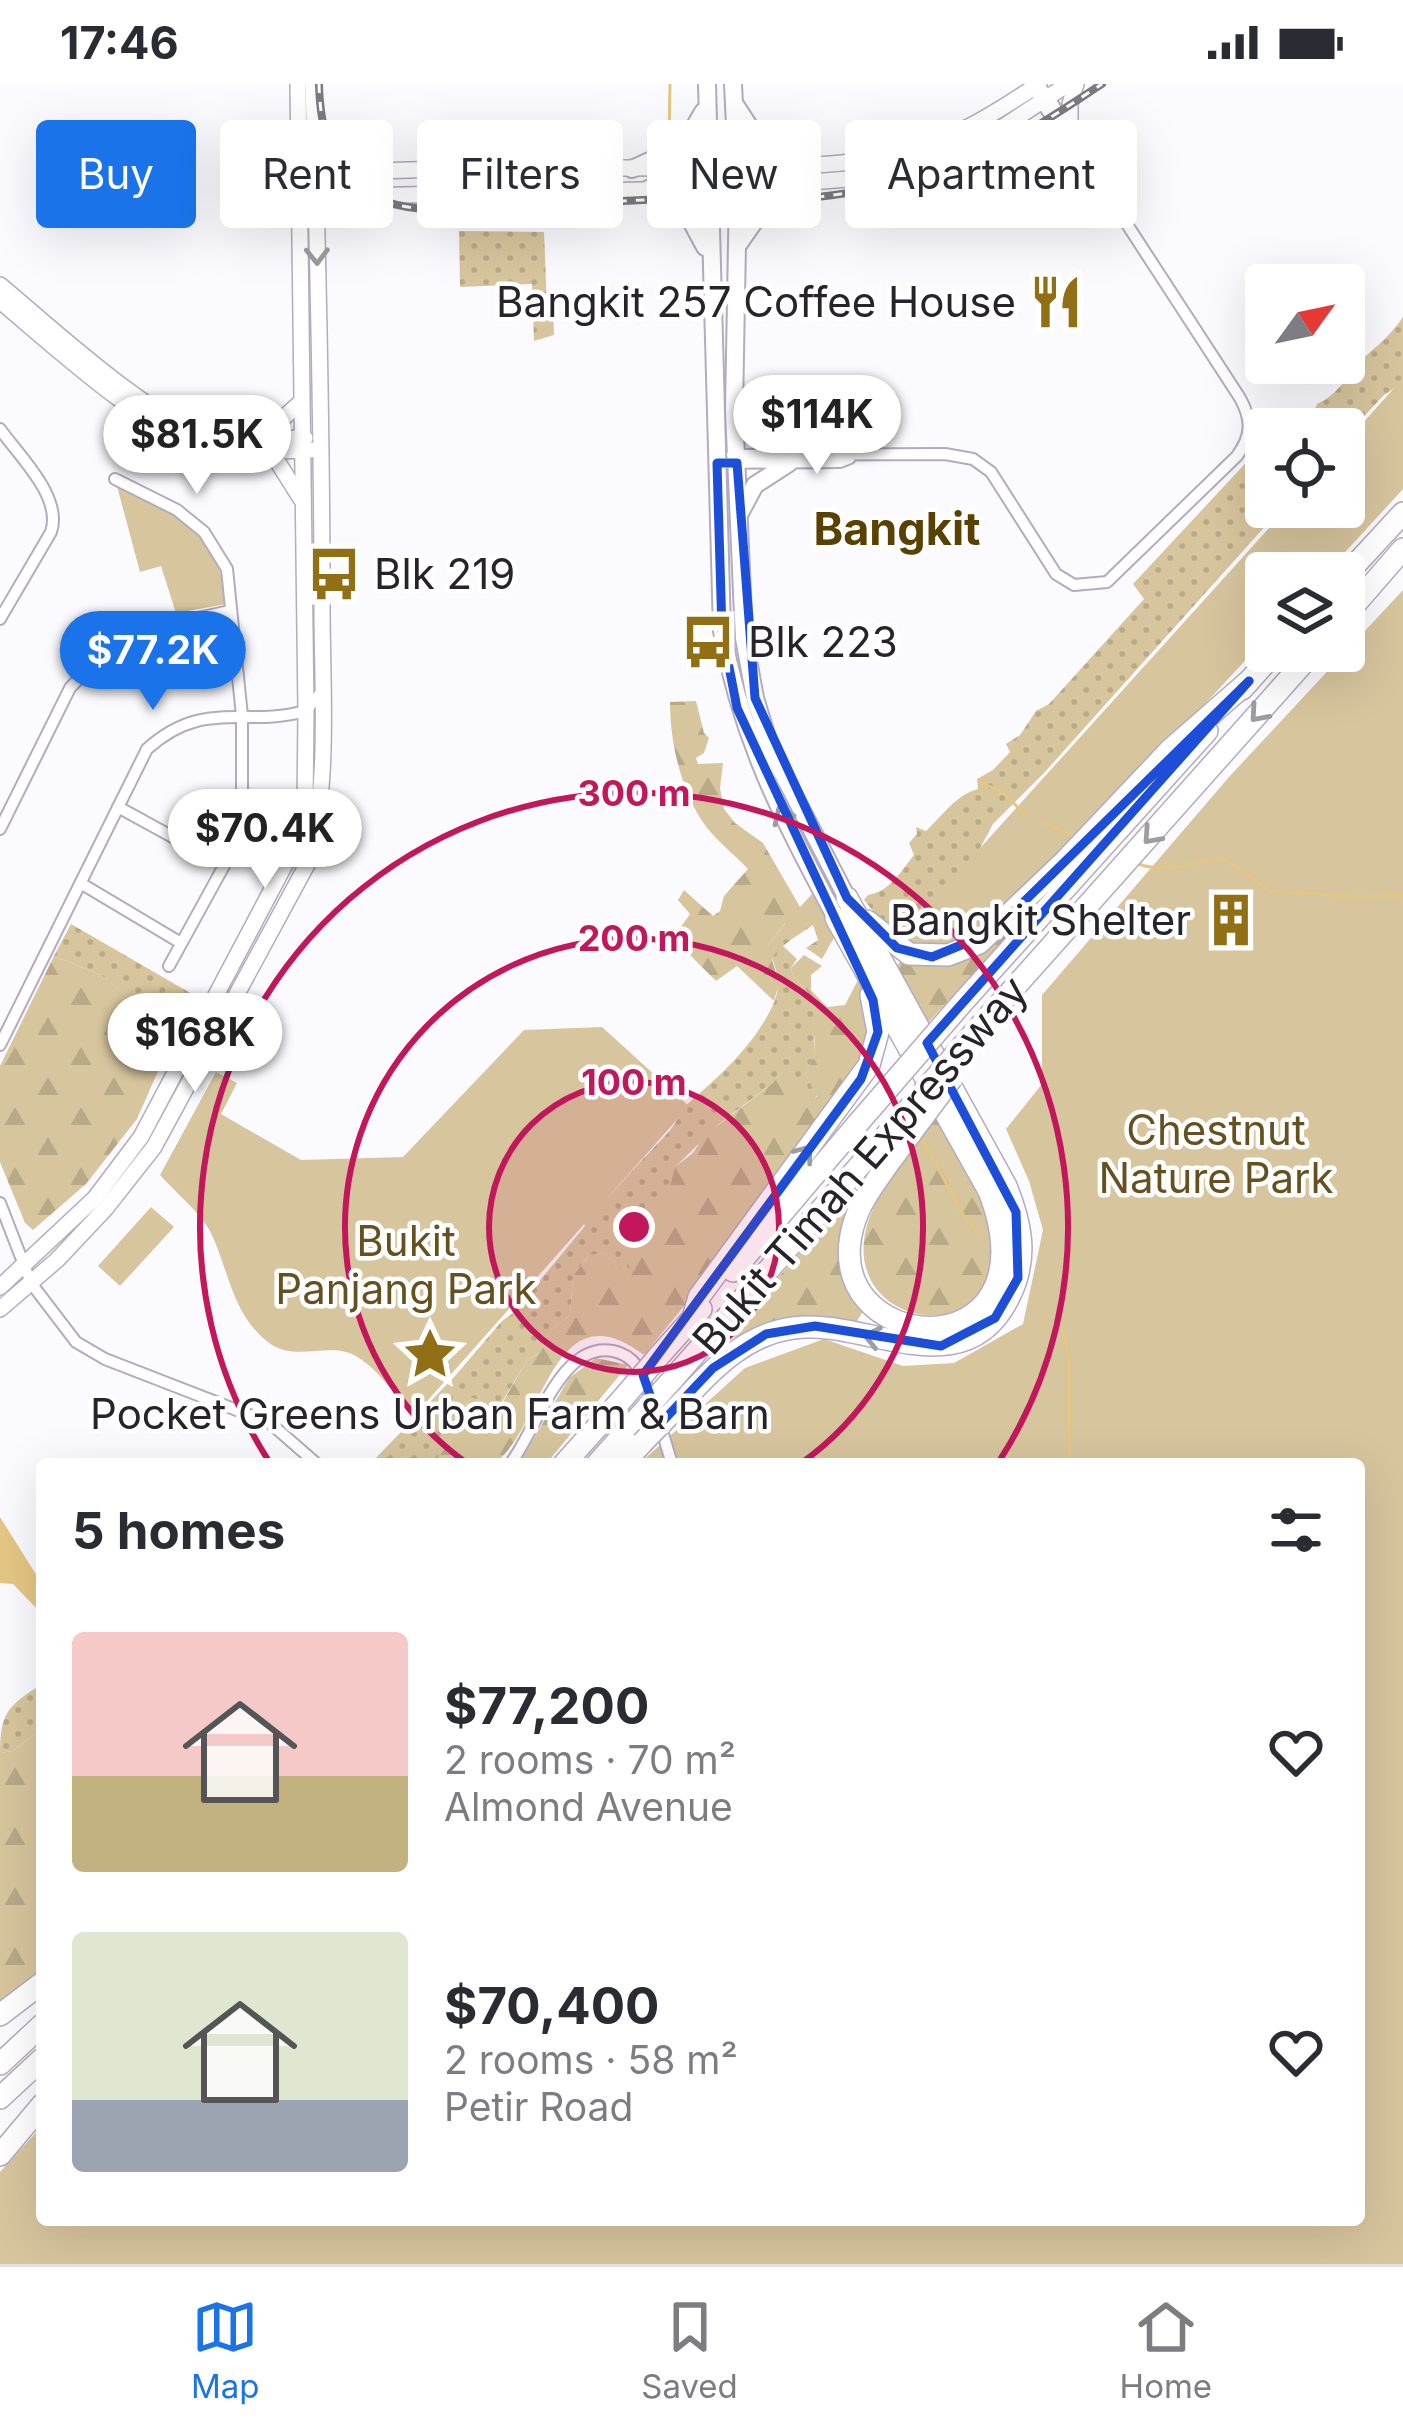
<!DOCTYPE html>
<meta charset="utf-8">
<style>
:root{--surface:#fff;--page:#f2f2f3;--text:#2b2b33;--muted:#7c7c81;--line:#e1e1e2;--accent:#1a73e8}
body{margin:0;font-family:Inter,sans-serif;background:var(--page);color:var(--text);height:100vh;display:flex;flex-direction:column;font-size:45px;white-space:nowrap}
*{box-sizing:border-box;margin:0}
p{font-size:39px;color:var(--muted)}
.icon{flex:none;width:66px;height:66px;fill:none;stroke:currentColor;stroke-width:2;stroke-linecap:round;stroke-linejoin:round}
.map{position:relative;flex:1;overflow:hidden}
.side{position:absolute;left:36px;top:1374px;width:1329px;height:768px;display:flex;flex-direction:column;background:var(--surface);border-radius:12px;box-shadow:0 12px 48px #0002}
.side>*{flex:none}
.hud{position:absolute;left:36px;top:36px;width:1332px;height:108px;display:flex;gap:24px}
.needle{width:78px;rotate:57deg}
.fabs{position:absolute;left:1245px;top:180px;display:grid;gap:24px}
.fabs a{display:grid;place-items:center;width:120px;height:120px;border-radius:12px;background:var(--surface);box-shadow:0 12px 48px #0002;font-size:60px}
.price{position:absolute;translate:-50% -102px;padding:0 27px;border-radius:42px;background:#fff;color:#222;font-size:39px;line-height:78px;filter:drop-shadow(0 3px 6px #0008)}
.price::after{content:'';position:absolute;left:50%;top:72px;width:36px;height:27px;margin-left:-18px;background:inherit;clip-path:polygon(0 0,100% 0,50% 100%)}
.price.on{background:var(--accent);color:#fff}
ul{padding:0;list-style:none}
li{display:flex;align-items:center;gap:36px;height:300px;padding:0 36px}
li span{display:grid;place-items:center;flex:none;width:336px;height:240px;border-radius:12px;color:#555}
li>.icon{margin-inline-start:auto}
span .icon{width:144px;height:144px;fill:#fffc;stroke-width:1}
li b{font-size:51px}
h2{display:flex;justify-content:space-between;align-items:center;height:144px;padding:0 36px;font-size:51px}
.tag{padding:0 42px;border-radius:12px;background:var(--surface);box-shadow:0 12px 48px #0002;font-size:42px;line-height:108px}
.tag.on{background:var(--accent);color:#fff}
.status{display:flex;justify-content:space-between;align-items:center;height:84px;padding:0 60px;background:var(--surface);direction:ltr}
.status svg{height:33px;fill:currentColor}
.menu{display:flex;justify-content:space-around;align-items:center;height:168px;border-top:3px solid var(--line);background:var(--surface);font-size:33px;color:var(--muted)}
.menu a{display:grid;justify-items:center;gap:6px}
.menu .on{color:var(--accent)}
.map>svg:first-child{display:block}
</style>
<div class="status"><b>17:46</b><svg viewBox="0 0 49 12"><path d="M0 12V9h3v3zM5 12V6h3v6zM10 12V3h3v9zM15 12V0h3v12zM26 1h20v11H26zM47 4h2v5h-2z"/></svg></div>
<div class="map">
<svg width="1403" height="2180" viewBox="0 0 1403 2180">
<defs>
<pattern id="grass-dots" width="8" height="8" patternUnits="userSpaceOnUse" patternTransform="scale(3)"><rect width="8" height="8" fill="#d7c59d"/><path d="M2 2h.1M6 6h.1" fill="none" stroke="#b8a987" stroke-width="1.8" stroke-linecap="round"/></pattern>
<pattern id="forest-firs" width="22" height="20" patternUnits="userSpaceOnUse" patternTransform="scale(3)"><rect width="22" height="20" fill="#d7c59d"/><path d="M5 1l3.5 6h-7zM16 11l3.5 6h-7z" fill="#b8a987"/></pattern>
</defs>
<rect width="100%" height="100%" fill="#fbfafe"/>
<g fill="url(#grass-dots)">
<path d="M459,147L544,148L547,223L553,224L554,251L534,257L532,200L460,203Z"/>
<path d="M1403,233V298L1383,312L1344,354V345H1297L1302,339L1295,331L1301,325L1313,329L1317,320C1341,310 1349,286 1368,270C1382,258 1392,249 1403,233Z"/>
<path d="M1268,327L1286,329V334L1277,345H1266V423H1271L1268,439L1044,689L993,740L958,805L930,829L893,851L864,816L868,811C891,807 900,788 914,771L909,759L917,750L916,743L926,747C942,732 957,710 978,705L977,695L993,686L1010,668L1006,660L1020,651L1036,627L1049,620L1144,515L1133,500L1255,369L1261,352L1259,333Z"/>
<path d="M786,838L792,855L783,862L797,875L791,884L793,892L826,929L814,953L815,971L805,989L817,1011L811,1020L783,985L773,999L720,1039L675,1083L669,1111L647,1136L628,1195L623,1198L614,1178L603,1169L588,1172L573,1192L570,1231L550,1247L540,1269L527,1276L499,1323L472,1314L458,1328L456,1347L434,1380H370L455,1292L502,1237L513,1229L585,1142L583,1137C611,1113 637,1080 665,1052C676,1042 681,1024 693,1015C723,990 760,954 775,916C782,897 774,880 768,862Z"/>
<path d="M71,840L199,914L159,985L160,941L101,891L54,872Z"/>
<path d="M42,1600V1645L12,1667L0,1669C0,1628 8,1622 42,1600Z"/>
</g>
<g fill="url(#forest-firs)">
<path d="M696,617L704,649L709,654L704,669L696,674L698,680L723,679L720,704L724,725L735,739L763,759L800,823L812,810L835,852L822,875L806,864L818,856L813,841L792,855L785,839L768,862L776,868L772,876L779,899L774,917L737,882L716,897L673,854L690,830L678,816L684,806L713,832L720,827L724,812L748,785C734,770 713,754 702,737C680,702 670,658 670,618Z"/>
<path d="M1058,797L926,941L894,885L904,873Z"/>
<path d="M804,871L822,882L811,891V906L827,923L845,921L858,896L869,917L867,974L702,1200L644,1271C552,1201 545,1343 494,1380H434L456,1347L458,1328L472,1314L500,1323L527,1276L540,1269L550,1247L570,1231L573,1192L589,1171L603,1169L614,1178L623,1197L628,1195L630,1187L622,1154L627,1144L647,1136L668,1111L675,1083L693,1069L704,1052L773,999L783,985L792,984L810,1019L817,1012L805,989L815,971L814,942L826,929L793,892L791,884Z"/>
<path d="M54,872L101,891L161,941L159,985L137,1035L86,1100L33,1146L25,1139L0,1078V982Z"/>
<path d="M939,1029C954,1056 979,1087 988,1117C991,1128 990,1143 990,1154C991,1165 994,1181 991,1191C963,1263 845,1233 866,1145C875,1107 916,1060 939,1029Z"/>
<path d="M855,1104L860,1109C850,1156 835,1184 864,1226L855,1240L741,1257L730,1250Z"/>
<path d="M596,1274L628,1281L546,1380H519L569,1294Z"/>
<path d="M42,1645V1887L0,1919V1669L12,1667Z"/>
</g>
<g fill="#d7c59d">
<path d="M1403,294V405L1326,489H1266V554L1167,661L982,849L933,866L898,855L1288,423H1344V360Z"/>
<path d="M117,402C185,432 215,440 227,520L176,529L161,482L140,488Z"/>
<path d="M1403,506V2180H0V2088L42,2042V2136H1359V1380H639L745,1284L824,1255L903,1282L954,1279L1023,1240L1043,1146L1029,1097L1006,1045L1042,1000V911L1229,693Z"/>
<path d="M602,943L689,1022L414,1332C397,1314 372,1275 346,1268C322,1262 295,1275 272,1261C232,1234 229,1185 210,1147C199,1127 175,1108 160,1091L216,988L237,999L221,1030L301,1076L403,1073L524,946Z"/>
<path d="M151,1123L174,1143L120,1202L98,1182Z"/>
</g>
<path fill="#e5c784" d="M0,1433L42,1500L40,1528L13,1500L0,1499Z"/>
<g fill="none" stroke-linecap="round" stroke-linejoin="round">
<g stroke="#e5c784" stroke-width="3">
<path d="M669,55L670,0"/>
<path d="M979,697L1004,710L1026,731"/>
<path d="M1044,739L1077,753"/>
<path d="M1136,779C1164,791 1194,777 1223,774L1270,807L1360,813L1403,811"/>
<path d="M921,1053L965,1134L977,1148"/>
<path d="M1062,1242L1069,1278L1070,1380"/>
</g>
<defs>
<g id="street">
<path d="M1045,8L1119,121V128"/>
<path d="M0,345C19,372 63,413 51,448L0,535"/>
<path d="M732,371L945,370L973,375L991,388L1056,490L1074,501L1107,498L1237,372C1252,351 1252,336 1240,314L1119,128L1112,125L1038,13"/>
<path d="M717,379L840,378L850,374"/>
<path d="M115,395L177,426L204,448L227,485L242,632V730L231,769L169,882"/>
<path d="M118,723L180,757"/>
<path d="M0,745L70,604L104,568L157,543L230,527"/>
<path d="M82,800L181,859"/>
<path d="M0,961L147,665C204,614 243,644 306,627L321,608"/>
<path d="M0,1119L31,1199L76,1258L105,1275L270,1339L317,1380"/>
<path d="M660,1340L672,1380"/>
<path d="M510,1380C537,1346 560,1257 613,1267C639,1272 644,1295 652,1317"/>
</g>
<g id="secondary">
<path d="M1070,47V20L1076,0"/>
<path d="M308,91C438,81 570,86 701,83C765,82 848,85 910,67C958,53 998,27 1039,0"/>
<path d="M308,113L738,104L860,94L921,81L980,58L1068,0"/>
<path d="M0,201C47,240 156,341 212,353C241,359 275,354 305,354"/>
<path d="M0,217C47,256 150,351 207,364C240,371 278,366 311,366"/>
<path d="M260,355L301,318"/>
<path d="M260,366L277,377L301,415"/>
<path d="M0,1203L95,1114L141,1053L298,756L305,722L306,627L298,0"/>
<path d="M0,1225L57,1176L106,1124L154,1063L309,777C330,696 322,606 322,522C322,348 318,174 313,0"/>
</g>
<g id="primary">
<path d="M707,0L722,547C742,658 784,736 836,834"/>
<path d="M733,0L738,104L734,326L744,554L755,614L771,667L847,814"/>
<path d="M736,22L758,56L791,80"/>
<path d="M632,85L684,61L703,28"/>
<path d="M650,104L683,122L705,163"/>
<path d="M738,161L759,131L794,101"/>
<path d="M735,327L765,360L786,370"/>
<path d="M740,429L755,401L789,379"/>
</g>
<g id="highway">
<path d="M1344,493L1403,429"/>
<path d="M1344,533L1403,465"/>
<path d="M1242,605L1276,567"/>
<path d="M836,834L989,1107C1060,1294 809,1274 855,1136C862,1115 876,1098 888,1080"/>
<path d="M867,837L909,870L948,871L979,859L1066,776L1170,666L1249,597"/>
<path d="M962,919L1207,647"/>
<path d="M973,950L1314,567"/>
<path d="M733,1187L860,1037"/>
<path d="M693,1234L699,1213L869,981L878,948L871,911"/>
<path d="M658,1273L701,1225"/>
<path d="M672,1296L877,1062"/>
<path d="M686,1314C715,1282 748,1250 793,1244C865,1233 966,1308 1011,1209C1028,1172 1021,1139 1006,1102L847,814"/>
<path d="M564,1380L624,1313"/>
<path d="M597,1380L637,1335"/>
<path d="M623,1380L642,1359"/>
<path d="M0,1931L42,1899"/>
<path d="M0,1980L42,1941"/>
<path d="M0,2014L42,1975"/>
<path d="M0,2071L42,2021"/>
</g>
</defs>
<use href="#street" stroke="#b3abbf" stroke-width="14"/>
<use href="#secondary" stroke="#b3abbf" stroke-width="18"/>
<use href="#primary" stroke="#b3abbf" stroke-width="20"/>
<use href="#highway" stroke="#b3abbf" stroke-width="24"/>
<use href="#street" stroke="#fff" stroke-width="10"/>
<use href="#secondary" stroke="#fff" stroke-width="15"/>
<use href="#primary" stroke="#fff" stroke-width="16"/>
<use href="#highway" stroke="#fff" stroke-width="21"/>
<defs>
<path id="rail" d="M319,0C320,43 330,87 370,111C421,142 579,118 642,116C694,114 746,119 798,115C843,111 890,103 933,90C996,72 1048,35 1102,0"/>
</defs>
<use href="#rail" stroke="#7d7b82" stroke-width="8"/>
<use href="#rail" stroke="#fff" stroke-width="3" stroke-dasharray="9" stroke-linecap="butt"/>
<defs>
<g id="highway-bridge">
<path d="M860,1037L962,919"/>
<path d="M877,1062L973,950"/>
<path d="M888,1080L952,994"/>
<path d="M624,1313L658,1273"/>
<path d="M637,1335L672,1296"/>
<path d="M642,1359L686,1314"/>
</g>
</defs>
<use href="#highway-bridge" stroke="#b3abbf" stroke-width="24" stroke-linecap="butt"/>
<use href="#highway-bridge" stroke="#fff" stroke-width="21"/>
</g>
<defs><path id="oneway-chevron" d="M-2-3.5L2.5 0L-2 3.5" fill="none" stroke-width="1.6" stroke-linecap="round" stroke-linejoin="round" transform="scale(3)"/></defs>
<g stroke="#9d9ca0">
<use href="#oneway-chevron" transform="translate(317 172) rotate(89)"/>
<use href="#oneway-chevron" transform="translate(1258 630) rotate(131)"/>
<use href="#oneway-chevron" transform="translate(782 731) rotate(-115)"/>
<use href="#oneway-chevron" transform="translate(1151 752) rotate(132)"/>
<use href="#oneway-chevron" transform="translate(805 1069) rotate(-53)"/>
<use href="#oneway-chevron" transform="translate(872 1253) rotate(-167)"/>
</g>
<path fill="none" stroke="#1d4ed8" stroke-width="9" stroke-linejoin="round" d="M717,379H737L755,614L847,814L897,864L932,873L993,848L1249,597L927,959L1016,1128L1018,1194L995,1234L941,1262L815,1242L766,1250L713,1284L660,1340L643,1291L861,995L878,948L873,916L737,624L722,547Z"/>
<circle cx="634" cy="1143" r="145" fill="#c2185b" fill-opacity=".12"/>
<g fill="none" stroke="#c2185b" stroke-width="6">
<circle cx="634" cy="1143" r="145"/>
<path d="M468 1380A289 289 0 1 1 800 1380"/>
<path d="M270 1379A434 434 0 1 1 998 1379"/>
</g>
<defs>
<symbol id="restaurant-bare" viewBox="-9 -9 18 18"><path d="M-5-6h1v4h1v-4h1v4h1v-4h1v5L-1.5 .5V6h-2V.5L-5-1ZM5-6V6H3V1.5H1.5Q1.5-4 5-6Z" fill="#906f15" stroke="#fff" stroke-width="2.5" paint-order="stroke"/></symbol>
<symbol id="bus-bare" viewBox="-9 -9 18 18"><path d="M-5-6H5V4H4V6H2V4H-2V6H-4V4H-5ZM-3.5-4V0h7V-4ZM-3.5 1.2v1.5H-2V1.2ZM2 1.2v1.5H3.5V1.2Z" fill="#906f15" stroke="#fff" stroke-width="2.5" paint-order="stroke"/></symbol>
<symbol id="building-bare" viewBox="-9 -9 18 18"><path d="M-4-6H4V6H1V3H-1V6H-4ZM-2.5-4.3h1.7v1.8h-1.7ZM.8-4.3h1.7v1.8H.8ZM-2.5-1h1.7V.8h-1.7ZM.8-1h1.7V.8H.8Z" fill="#906f15" stroke="#fff" stroke-width="2.5" paint-order="stroke"/></symbol>
<symbol id="sight-bare" viewBox="-9 -9 18 18"><path d="M0-6L1.8-2.2L6-1.7L2.9 1.2L3.7 5.4L0 3.3L-3.7 5.4L-2.9 1.2L-6-1.7L-1.8-2.2Z" fill="#906f15" stroke="#fff" stroke-width="2.5" paint-order="stroke"/></symbol>
</defs>
<g fill-rule="evenodd">
<use href="#restaurant-bare" x="1018" y="180" width="76" height="76"/>
<use href="#bus-bare" x="296" y="452" width="76" height="76"/>
<use href="#bus-bare" x="670" y="520" width="76" height="76"/>
<use href="#building-bare" x="1193" y="798" width="76" height="76"/>
<use href="#sight-bare" x="392" y="1232" width="76" height="76"/>
</g>
<g text-anchor="middle" stroke-width="9" stroke-linejoin="round" paint-order="stroke">
<g font-size="42" fill="#26232b" stroke="#fff" text-anchor="end">
<text x="1016" y="233">Bangkit 257 Coffee House</text>
<text x="374" y="505" text-anchor="start">Blk 219</text>
<text x="748" y="573" text-anchor="start">Blk 223</text>
<text x="1191" y="851">Bangkit Shelter</text>
<text x="430" y="1345" text-anchor="middle">Pocket Greens Urban Farm &amp; Barn</text>
</g>
<g font-size="42" fill="#65501e" stroke="#fff">
<text x="1216" y="1061">Chestnut<tspan x="1216" dy="48">Nature Park</tspan></text>
<text x="406" y="1172">Bukit<tspan x="406" dy="48">Panjang Park</tspan></text>
</g>
<g font-size="42" fill="#26232b" stroke="#fff">
<text transform="translate(860 1081) rotate(-49)" y="15">Bukit Timah Expressway</text>
</g>
<g font-size="45" font-weight="bold" fill="#594201" stroke="#fff">
<text x="897" y="461">Bangkit</text>
</g>
</g>
<circle cx="634" cy="1143" r="18" fill="#c2185b" stroke="#fff" stroke-width="6"/>
<g font-size="36" text-anchor="middle" font-weight="bold" fill="#c2185b" stroke="#fff" stroke-width="9" stroke-linejoin="round" paint-order="stroke">
<text x="634" y="722">300 m</text>
<text x="634" y="867">200 m</text>
<text x="634" y="1011">100 m</text>
</g>
</svg>
<div class="fabs">
<a><svg class="needle" viewBox="-14 -14 28 28"><path d="M0-13l5 13h-10z" fill="#e53935"/><path d="M0 13l5-13h-10z" fill="#7c7c81"/></svg></a>
<a><svg class="icon" aria-label="locate" viewBox="0 0 24 24"><circle cx="12" cy="12" r="6"/><path d="M12 2v4M12 18v4M2 12h4M18 12h4"/></svg></a>
<a><svg class="icon" aria-label="layers" viewBox="0 0 24 24"><path d="M12 4l9 5-9 5-9-5zM3 14l9 5 9-5"/></svg></a>
</div>
<b class="price" style="left:817px;top:393px">$114K</b>
<b class="price" style="left:197px;top:413px">$81.5K</b>
<b class="price on" style="left:153px;top:629px">$77.2K</b>
<b class="price" style="left:265px;top:807px">$70.4K</b>
<b class="price" style="left:195px;top:1011px">$168K</b>
<div class="hud">
<a class="tag on">Buy</a>
<a class="tag">Rent</a>
<a class="tag">Filters</a>
<a class="tag">New</a>
<a class="tag">Apartment</a>
</div>
<section class="side">
<h2>5 homes<svg class="icon" aria-label="filters" viewBox="0 0 24 24"><path d="M4 7h16M4 17h16"/><circle cx="9" cy="7" r="2"/><circle cx="15" cy="17" r="2"/></svg></h2>
<ul>
<li><span style="background:linear-gradient(#f6c9c9 60%,#c2b280 0)"><svg class="icon" aria-label="home" viewBox="0 0 24 24"><path d="M3 11l9-7 9 7M6 9v11h12V9"/></svg></span><div><b>$77,200</b><p>2 rooms · 70 m²</p><p>Almond Avenue</p></div><svg class="icon" aria-label="heart" viewBox="0 0 24 24"><path d="M12 20l-8-8c-3-5 5-10 8-4 3-6 11-1 8 4z"/></svg></li>
<li><span style="background:linear-gradient(#dfe7d0 70%,#9aa5b1 0)"><svg class="icon" aria-label="home" viewBox="0 0 24 24"><path d="M3 11l9-7 9 7M6 9v11h12V9"/></svg></span><div><b>$70,400</b><p>2 rooms · 58 m²</p><p>Petir Road</p></div><svg class="icon" aria-label="heart" viewBox="0 0 24 24"><path d="M12 20l-8-8c-3-5 5-10 8-4 3-6 11-1 8 4z"/></svg></li>
</ul>
</section>
</div>
<nav class="menu">
<a class="on"><svg class="icon" aria-label="map" viewBox="0 0 24 24"><path d="M3 6l6-2 6 2 6-2v14l-6 2-6-2-6 2zM9 4v14M15 6v14"/></svg>Map</a>
<a><svg class="icon" aria-label="saved" viewBox="0 0 24 24"><path d="M7 4h10v16l-5-4-5 4z"/></svg>Saved</a>
<a><svg class="icon" aria-label="home" viewBox="0 0 24 24"><path d="M3 11l9-7 9 7M6 9v11h12V9"/></svg>Home</a>
</nav>
